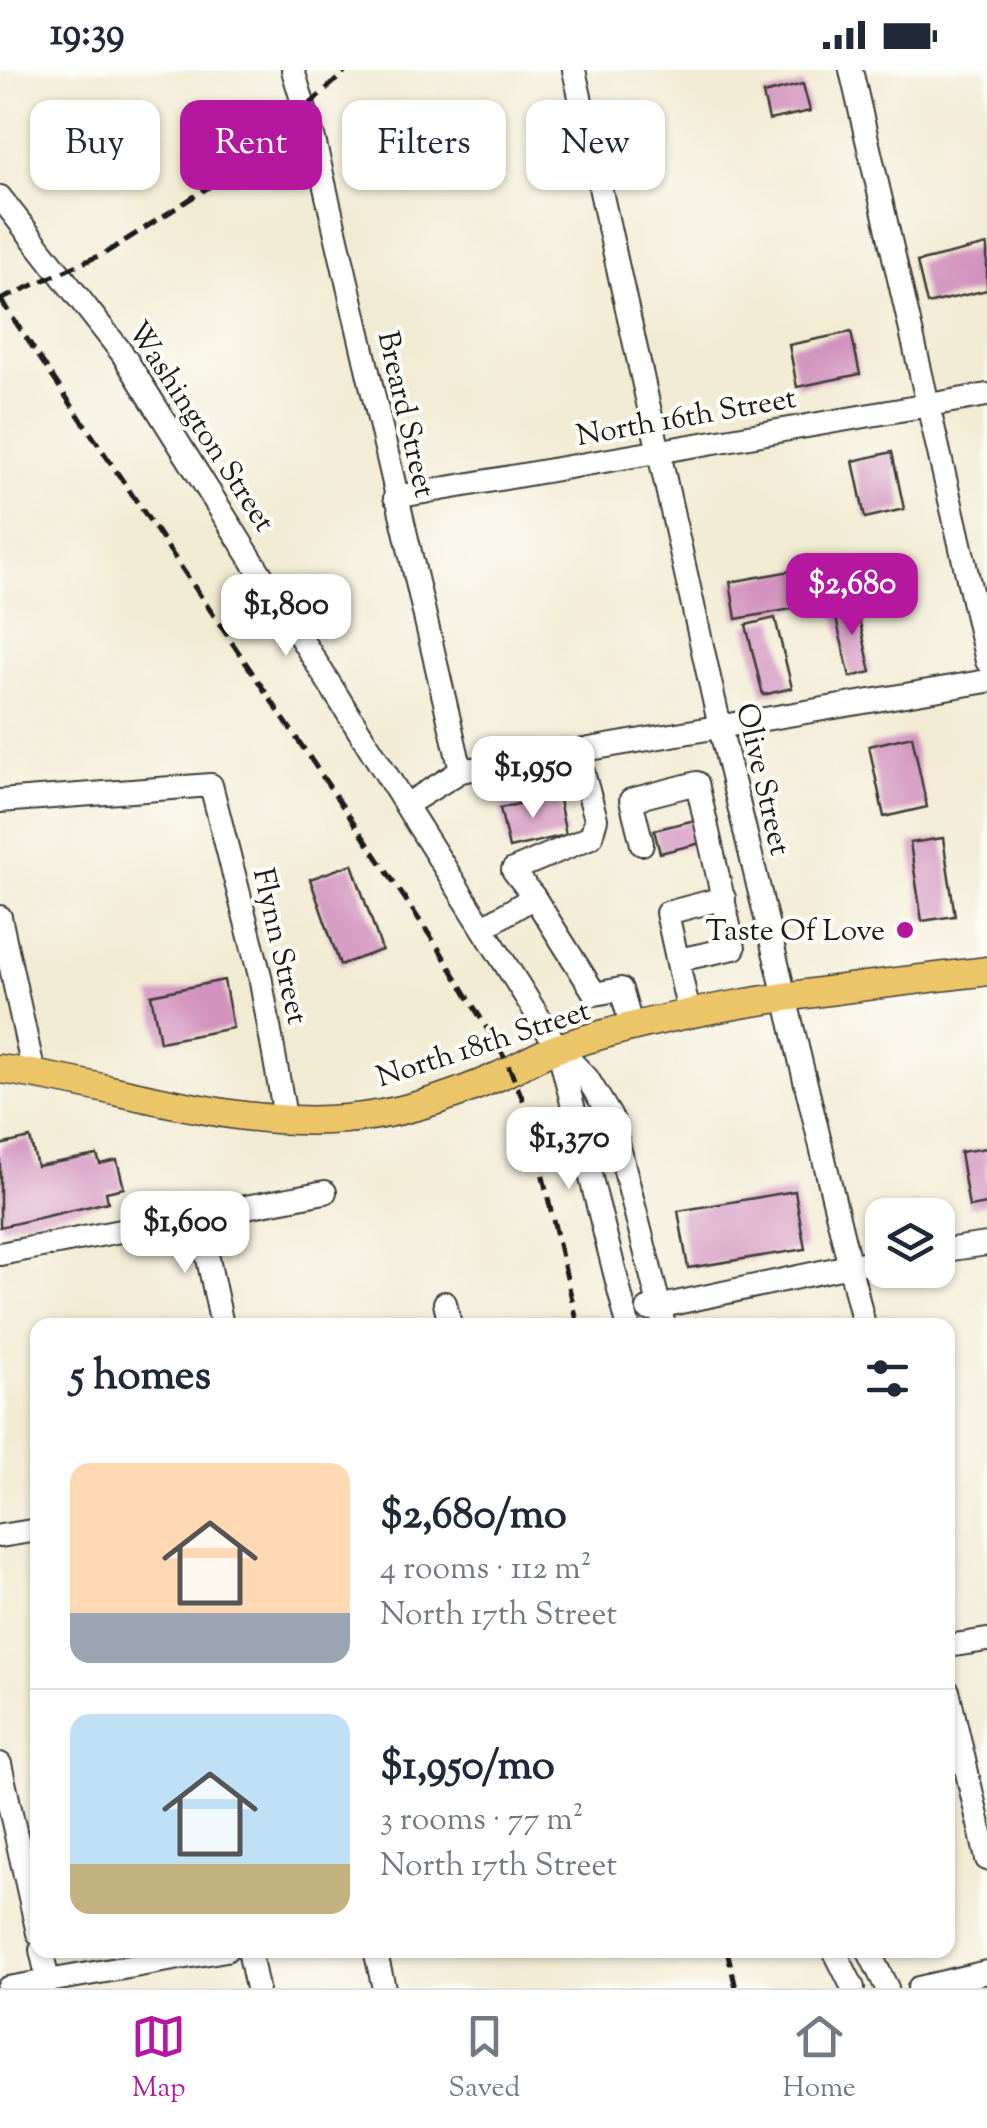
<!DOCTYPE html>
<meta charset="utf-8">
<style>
:root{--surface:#fff;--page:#f6f6f7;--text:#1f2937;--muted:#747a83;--line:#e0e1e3;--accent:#b5179e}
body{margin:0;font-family:"Sorts Mill Goudy",serif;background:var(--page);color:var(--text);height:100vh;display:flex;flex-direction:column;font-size:38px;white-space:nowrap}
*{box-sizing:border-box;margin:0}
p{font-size:32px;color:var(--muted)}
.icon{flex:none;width:55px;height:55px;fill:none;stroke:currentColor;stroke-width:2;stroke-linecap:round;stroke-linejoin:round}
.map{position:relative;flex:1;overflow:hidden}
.sheet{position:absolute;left:30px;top:1248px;width:925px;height:640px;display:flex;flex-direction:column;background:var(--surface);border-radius:20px;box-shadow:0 2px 8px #0004}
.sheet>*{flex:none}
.top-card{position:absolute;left:30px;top:30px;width:928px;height:90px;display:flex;gap:20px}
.fabs{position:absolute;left:865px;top:1128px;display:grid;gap:20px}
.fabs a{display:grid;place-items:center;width:90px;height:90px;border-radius:20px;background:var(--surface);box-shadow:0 2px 8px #0004;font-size:50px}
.price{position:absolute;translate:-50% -85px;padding:0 22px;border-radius:20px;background:#fff;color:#222;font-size:32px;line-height:65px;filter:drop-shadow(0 2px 5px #0008)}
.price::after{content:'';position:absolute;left:50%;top:60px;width:30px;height:22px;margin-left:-15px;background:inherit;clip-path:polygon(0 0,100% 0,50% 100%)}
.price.current{background:var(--accent);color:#fff}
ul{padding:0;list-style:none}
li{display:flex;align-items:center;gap:30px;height:250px;padding:0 40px}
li+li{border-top:2px solid var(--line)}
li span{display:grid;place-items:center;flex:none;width:280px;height:200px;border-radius:20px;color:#555}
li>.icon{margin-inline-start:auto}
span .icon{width:120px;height:120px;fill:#fffc;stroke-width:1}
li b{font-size:42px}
h2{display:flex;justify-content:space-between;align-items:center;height:120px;padding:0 40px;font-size:42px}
.pill{padding:0 35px;border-radius:20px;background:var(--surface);box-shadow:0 2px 8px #0004;font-size:35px;line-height:90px}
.pill.current{background:var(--accent);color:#fff}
.status{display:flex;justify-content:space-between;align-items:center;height:70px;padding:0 50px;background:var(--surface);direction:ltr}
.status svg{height:28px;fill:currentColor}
.menu{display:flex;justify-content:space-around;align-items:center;height:140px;border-top:2px solid var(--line);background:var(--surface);font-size:28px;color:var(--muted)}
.menu a{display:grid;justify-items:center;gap:5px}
.menu .current{color:var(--accent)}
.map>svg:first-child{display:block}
</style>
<div class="status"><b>19:39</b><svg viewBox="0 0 49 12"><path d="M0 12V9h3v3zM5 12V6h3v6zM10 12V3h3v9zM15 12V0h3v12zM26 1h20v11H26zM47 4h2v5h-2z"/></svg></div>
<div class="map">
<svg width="987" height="1918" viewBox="0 0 987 1918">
<rect width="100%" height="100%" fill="#fdfcf7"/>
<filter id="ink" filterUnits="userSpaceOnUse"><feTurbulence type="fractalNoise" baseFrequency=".01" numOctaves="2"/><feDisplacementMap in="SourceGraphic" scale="20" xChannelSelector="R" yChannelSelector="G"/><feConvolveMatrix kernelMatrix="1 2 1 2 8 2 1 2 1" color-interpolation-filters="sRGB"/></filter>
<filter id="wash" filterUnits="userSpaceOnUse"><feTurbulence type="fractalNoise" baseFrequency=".0048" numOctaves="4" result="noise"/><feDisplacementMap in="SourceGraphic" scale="40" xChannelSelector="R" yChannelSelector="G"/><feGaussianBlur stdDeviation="2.25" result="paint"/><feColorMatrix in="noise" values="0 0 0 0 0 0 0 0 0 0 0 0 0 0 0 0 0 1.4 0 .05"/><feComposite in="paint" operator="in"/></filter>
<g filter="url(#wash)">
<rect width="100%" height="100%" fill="#f2ebd3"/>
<g id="blocks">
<g fill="#d292bd">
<path d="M803,14L810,41L769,50L763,24Z"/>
<path d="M987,175V220L927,234L917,192Z"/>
<path d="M851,262L860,304L797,317L789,275Z"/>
<path d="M892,382L904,439L865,448L853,391Z"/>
<path d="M818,496L825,533L736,549L730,512Z"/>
<path d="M855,530L871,602L850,607L833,536Z"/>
<path d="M775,548L792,618L763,625L746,555Z"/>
<path d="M912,666L927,737L884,747L869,676Z"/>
<path d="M558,725L566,765L509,778L500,738Z"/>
<path d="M695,750L701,773L660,783L654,760Z"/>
<path d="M943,768L955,846L922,851L910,773Z"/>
<path d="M352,794L382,880L340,895L310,809Z"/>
<path d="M224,910L233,958L160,972L151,925Z"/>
<path d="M30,1068L37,1096L97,1085L100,1094L117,1090L124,1118L106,1122L108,1132L0,1157V1075Z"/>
<path d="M987,1078V1134L969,1137L960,1082Z"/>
<path d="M795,1121L805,1179L688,1198L678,1141Z"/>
</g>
</g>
</g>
<g filter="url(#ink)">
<use href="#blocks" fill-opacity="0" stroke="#3c3b37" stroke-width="2.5"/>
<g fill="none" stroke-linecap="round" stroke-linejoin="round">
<defs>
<g id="minor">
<path d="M293,0L314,70L461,701"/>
<path d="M574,0L720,657L864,1255"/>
<path d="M851,0L987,591"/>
<path d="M0,127L122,283L558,978L587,1008L612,1049L664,1255"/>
<path d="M395,427L987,325"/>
<path d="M0,731L211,715L260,906L286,1052"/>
<path d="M409,733L461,701L987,611"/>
<path d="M642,774L631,730L697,713L734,878L678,890"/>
<path d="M534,827L513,800L591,767L596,749L577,681"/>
<path d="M0,847L34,1004"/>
<path d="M484,857L534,827L595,924L621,919L632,958"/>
<path d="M689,943L667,843L724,828"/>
<path d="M559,981L628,1255"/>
<path d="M199,1146L222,1255"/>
<path d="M938,1181L987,1174"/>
<path d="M0,1184L325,1122"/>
<path d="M445,1233L450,1255"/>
<path d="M648,1239L882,1189"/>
<path d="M0,1466L38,1460"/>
<path d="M948,1576L987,1570"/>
<path d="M948,1621L987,1789"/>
<path d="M0,1694L38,1863"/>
<path d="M41,1880L48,1910"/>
<path d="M249,1880L257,1918"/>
<path d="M375,1880L384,1918"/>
<path d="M834,1880L853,1918"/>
<path d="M868,1880L887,1918"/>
<path d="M8,1918L226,1880"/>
<path d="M919,1918L987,1902"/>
</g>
<path id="major" d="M0,999C115,1014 229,1059 345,1049C396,1045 452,1027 499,1006C519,997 539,984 561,977C699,932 844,919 987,901"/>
</defs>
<use href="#minor" stroke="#3c3b37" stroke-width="26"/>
<use href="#major" stroke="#3c3b37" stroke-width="31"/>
<use href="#minor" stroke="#fff" stroke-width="22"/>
<use href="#major" stroke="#edc569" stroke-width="28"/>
<g stroke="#1c1c1c" stroke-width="5" stroke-dasharray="15 8" stroke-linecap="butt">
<path d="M0,229L439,879L506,990L527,1039L578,1255"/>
<path d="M0,230L107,182L245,94L347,0"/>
<path d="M727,1880L736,1918"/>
</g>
</g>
</g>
<circle fill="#b5179e" stroke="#fdfcf7" stroke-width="4" cx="905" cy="860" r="10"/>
<g text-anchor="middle" stroke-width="8" stroke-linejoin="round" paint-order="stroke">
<g font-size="30" fill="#1c1c1c" stroke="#fdfcf7">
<text transform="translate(407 344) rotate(77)" y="10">Breard Street</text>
<text transform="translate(686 346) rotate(-10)" y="10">North 16th Street</text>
<text transform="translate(202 356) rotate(57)" y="10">Washington Street</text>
<text transform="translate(764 709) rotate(77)" y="10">Olive Street</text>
<text transform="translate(281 876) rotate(77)" y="10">Flynn Street</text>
<text transform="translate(483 973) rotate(-18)" y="10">North 18th Street</text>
</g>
<g font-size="30" fill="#1c1c1c" stroke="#fdfcf7" text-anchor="end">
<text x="885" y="870">Taste Of Love</text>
</g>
</g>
</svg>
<div class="fabs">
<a><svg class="icon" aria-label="layers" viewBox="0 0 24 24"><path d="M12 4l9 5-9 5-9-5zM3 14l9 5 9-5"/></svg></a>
</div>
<b class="price current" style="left:852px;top:568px">$2,680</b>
<b class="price" style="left:286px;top:589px">$1,800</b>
<b class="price" style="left:533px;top:751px">$1,950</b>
<b class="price" style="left:569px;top:1122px">$1,370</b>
<b class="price" style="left:185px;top:1206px">$1,600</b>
<div class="top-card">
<a class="pill">Buy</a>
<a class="pill current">Rent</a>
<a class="pill">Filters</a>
<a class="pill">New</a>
</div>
<section class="sheet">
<h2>5 homes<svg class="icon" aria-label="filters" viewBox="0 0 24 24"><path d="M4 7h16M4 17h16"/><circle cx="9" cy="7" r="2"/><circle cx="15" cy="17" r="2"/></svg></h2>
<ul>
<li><span style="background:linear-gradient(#ffd9b3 75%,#9aa5b1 0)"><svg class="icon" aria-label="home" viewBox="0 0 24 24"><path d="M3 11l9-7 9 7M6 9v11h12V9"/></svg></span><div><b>$2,680/mo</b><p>4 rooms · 112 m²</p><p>North 17th Street</p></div></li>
<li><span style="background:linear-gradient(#bfe0f5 75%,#c2b280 0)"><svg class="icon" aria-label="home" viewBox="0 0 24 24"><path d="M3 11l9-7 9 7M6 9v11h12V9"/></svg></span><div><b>$1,950/mo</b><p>3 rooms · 77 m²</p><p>North 17th Street</p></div></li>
</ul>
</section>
</div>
<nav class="menu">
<a class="current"><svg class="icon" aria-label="map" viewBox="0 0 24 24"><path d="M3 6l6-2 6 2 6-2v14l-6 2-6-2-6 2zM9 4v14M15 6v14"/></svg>Map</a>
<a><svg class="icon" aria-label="saved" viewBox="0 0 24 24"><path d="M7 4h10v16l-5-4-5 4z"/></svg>Saved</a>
<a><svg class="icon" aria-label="home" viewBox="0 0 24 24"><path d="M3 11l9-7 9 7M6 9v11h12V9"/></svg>Home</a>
</nav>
